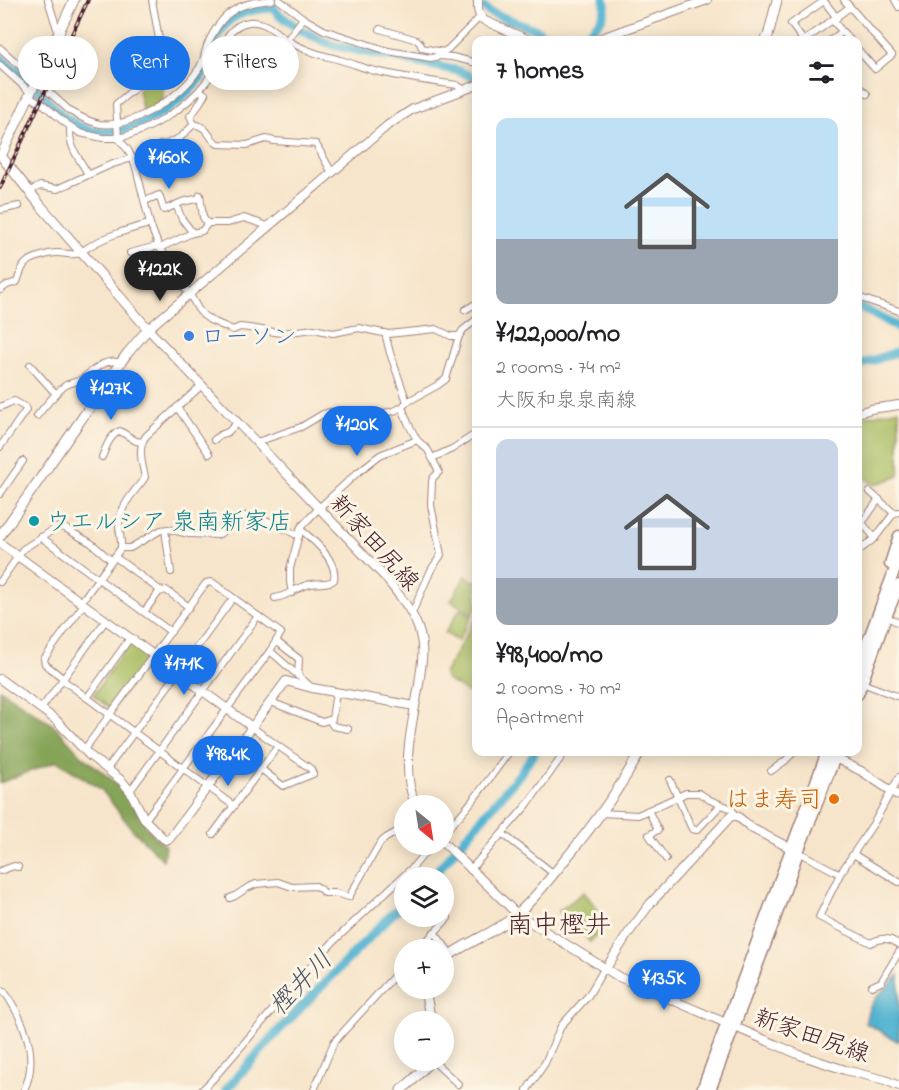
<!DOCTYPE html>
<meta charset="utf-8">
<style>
:root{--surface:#fff;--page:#f6f6f6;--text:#202124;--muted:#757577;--line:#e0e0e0;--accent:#1a73e8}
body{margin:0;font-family:"Indie Flower","Klee One",sans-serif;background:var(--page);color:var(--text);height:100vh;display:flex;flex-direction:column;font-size:22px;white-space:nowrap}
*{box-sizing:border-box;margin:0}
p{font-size:20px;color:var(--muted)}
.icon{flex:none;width:33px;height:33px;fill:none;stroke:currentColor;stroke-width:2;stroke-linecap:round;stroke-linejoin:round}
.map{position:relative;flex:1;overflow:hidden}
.side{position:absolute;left:472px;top:36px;width:390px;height:720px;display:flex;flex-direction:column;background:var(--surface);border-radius:12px;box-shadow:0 3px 15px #0003}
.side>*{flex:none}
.hud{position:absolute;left:18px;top:36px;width:364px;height:54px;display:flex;gap:12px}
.needle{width:39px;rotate:150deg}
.buttons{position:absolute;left:394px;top:795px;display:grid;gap:12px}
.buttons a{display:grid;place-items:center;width:60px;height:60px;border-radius:50%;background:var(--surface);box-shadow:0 3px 15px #0003;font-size:30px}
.price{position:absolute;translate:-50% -51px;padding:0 14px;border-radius:21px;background:var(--accent);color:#fff;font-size:20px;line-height:39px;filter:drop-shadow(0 2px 3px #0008)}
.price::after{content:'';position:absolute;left:50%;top:36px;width:18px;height:14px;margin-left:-9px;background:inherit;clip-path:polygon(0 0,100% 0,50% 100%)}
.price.on{background:#222;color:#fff}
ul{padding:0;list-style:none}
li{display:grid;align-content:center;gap:12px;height:318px;padding:0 24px}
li+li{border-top:2px solid var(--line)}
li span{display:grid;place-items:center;height:186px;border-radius:12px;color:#555}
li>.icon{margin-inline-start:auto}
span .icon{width:108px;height:108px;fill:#fffc;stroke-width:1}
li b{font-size:26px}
h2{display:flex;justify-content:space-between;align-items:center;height:72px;padding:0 24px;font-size:26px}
.pill{padding:0 21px;border-radius:27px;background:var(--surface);box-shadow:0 3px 15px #0003;font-size:21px;line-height:54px}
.pill.on{background:var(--accent);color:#fff}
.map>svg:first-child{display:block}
</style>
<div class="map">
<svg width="899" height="1090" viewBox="0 0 899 1090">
<rect width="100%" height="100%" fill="#fcf5e5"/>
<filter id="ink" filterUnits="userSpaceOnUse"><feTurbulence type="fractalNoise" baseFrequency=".0167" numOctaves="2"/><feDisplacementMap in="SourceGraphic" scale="12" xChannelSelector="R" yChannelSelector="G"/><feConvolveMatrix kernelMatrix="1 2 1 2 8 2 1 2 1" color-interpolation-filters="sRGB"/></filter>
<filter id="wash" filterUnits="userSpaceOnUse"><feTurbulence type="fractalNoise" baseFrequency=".008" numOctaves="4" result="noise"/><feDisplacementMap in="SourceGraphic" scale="24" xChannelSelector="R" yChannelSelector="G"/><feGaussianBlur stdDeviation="1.35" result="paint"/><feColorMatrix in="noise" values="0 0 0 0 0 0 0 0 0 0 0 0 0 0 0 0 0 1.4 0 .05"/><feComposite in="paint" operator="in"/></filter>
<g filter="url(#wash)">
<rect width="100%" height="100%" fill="#f7e5cb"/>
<g fill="#a8bd62" stroke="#796e46" stroke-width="1.5">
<path d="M158,71L165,78L161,102L143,112L138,89Z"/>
<path d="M899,409V476L874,485L858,471V421L864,417Z"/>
<path d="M465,576L475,582L477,579V607L473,614L451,601Z"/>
<path d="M460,609L472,616L458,641L445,633Z"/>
<path d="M477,616V698L447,680L444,674Z"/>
<path d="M130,641L151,656L112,710L93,695Z"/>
<path d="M584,892L608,923L590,942L575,924L572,926L559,911Z"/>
</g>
<path fill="#86a458" stroke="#686242" stroke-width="1.5" d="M0,689L56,727L80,754L122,788L149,830L165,846L163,860L132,829L101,789L57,761L0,783Z"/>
<path fill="#53b4d2" stroke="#4e6a7e" stroke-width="1.5" d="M899,975V1042L866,1023C866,1002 886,989 899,975Z"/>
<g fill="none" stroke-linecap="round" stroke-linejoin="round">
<g stroke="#53b4d2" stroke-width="9">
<path d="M271,4L278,14L300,30L332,45L459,71L477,79"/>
<path d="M485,8L489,12L537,30L550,40"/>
<path d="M575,40C590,34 610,16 604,0"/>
<path d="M0,57C8,64 17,70 25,77C44,94 59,118 83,128C122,143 176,110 199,80C213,62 212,35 230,20C243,10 258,9 273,8"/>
<path d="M858,306L899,328"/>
<path d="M858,366L899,351"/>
<path d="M431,878L519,775L535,752"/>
<path d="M226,1090L280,1029L392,914L405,903"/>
</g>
</g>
</g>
<g filter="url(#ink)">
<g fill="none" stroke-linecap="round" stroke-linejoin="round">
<defs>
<g id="minor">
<path d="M48,0L58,32"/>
<path d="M152,0L163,61L161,66L116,104L118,138C150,131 186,108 206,82C221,63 220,26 249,22C264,20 274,31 285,39C293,44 301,48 310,51C319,55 330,57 340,60C351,63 361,67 371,70C399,77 428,81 457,85L464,90"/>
<path d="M279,0L303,18L324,30L388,51L431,58L440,56L452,57L477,63"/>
<path d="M844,0L892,55L875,69L858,50"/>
<path d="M895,0L899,7"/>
<path d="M833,21L850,40"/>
<path d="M380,29L417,40L420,43L422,48L443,52L448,49L480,17"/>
<path d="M287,40L303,18"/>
<path d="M803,40L791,24L824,1L837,18"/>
<path d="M805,40L850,7"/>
<path d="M831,40L842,32"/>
<path d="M0,48L70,111C80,117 89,122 100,124C133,128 180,97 198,70C203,64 204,56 206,49C209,39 218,24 225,17C238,4 254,2 272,0"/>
<path d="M0,65L30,92"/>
<path d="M858,86L867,94"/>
<path d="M29,96L44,105L64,122L80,133L103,138H118L128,150L135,164L150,224L159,247L171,264L178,281L189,293L198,309L203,315L210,320L233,330L240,327L249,328L281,333L314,329L333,333L359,328L388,334L436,329L451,336H459"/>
<path d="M194,124L190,116L196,109L205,94L202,92"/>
<path d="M70,127C69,149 78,156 88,174"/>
<path d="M133,160L160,145L167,144L181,137L194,124C209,127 208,138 218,144L247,145L266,139L274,141L316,144L332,173"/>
<path d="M30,191L40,186L57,189L110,165L132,158"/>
<path d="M200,195L203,217L207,224"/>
<path d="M145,201L159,195L164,210L182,202L200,198"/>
<path d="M176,205L182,219L193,233"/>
<path d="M0,210L19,206"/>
<path d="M81,252C102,237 125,230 150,224"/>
<path d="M130,253L153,247H162L192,233L202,231L208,223H228L244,218L268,226"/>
<path d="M0,290L7,285L17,282C19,277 21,268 25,264C31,258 49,253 57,253C66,253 73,256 81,253"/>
<path d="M858,297L899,311"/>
<path d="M465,310L477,303"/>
<path d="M385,333L390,353L407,402"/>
<path d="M30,365L56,394"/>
<path d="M0,407L14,401L25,407L26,410L0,447"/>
<path d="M177,407L209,454"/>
<path d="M402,407L408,423L417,440L428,450L439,472L433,478L432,481L431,505L441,555L431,570L412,613"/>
<path d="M37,416C46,405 55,393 66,385C72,382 79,382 83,378C94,370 106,357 120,363"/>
<path d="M214,440L220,435L228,432L238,422"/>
<path d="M257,442L301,427L323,414L331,412L357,419L394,411L402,407L407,402L438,385L446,379L459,336L463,330L477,319"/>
<path d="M102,457C106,447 110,435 120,431L136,441L142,442"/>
<path d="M432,458L452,449L477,433"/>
<path d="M870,492L894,513"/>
<path d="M0,494L23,461"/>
<path d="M165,530L171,572"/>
<path d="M41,537L171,632"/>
<path d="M875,538L862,523L879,499"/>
<path d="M121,548H130L161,530L168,529L189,534L218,535C226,530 232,521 241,517C254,511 286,530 299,536"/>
<path d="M858,551L875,538L894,513L899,512"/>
<path d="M115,557L161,591"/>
<path d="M0,582L23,549L56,528L63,527L91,543L112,561"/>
<path d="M292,593L290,582V569L301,527L319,508L357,473L380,455L417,440"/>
<path d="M275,598C289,596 298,586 311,584C320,582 328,585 334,580C338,561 314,540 300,529"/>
<path d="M81,602L121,548C122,540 119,533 119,525C119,507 134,492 144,479L145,477C142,463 137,448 146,436L202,385"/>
<path d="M144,612L159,592L166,590L189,607"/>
<path d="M887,617L899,623"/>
<path d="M276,641L299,659L298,676"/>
<path d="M270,651L310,686"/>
<path d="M858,675L862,683L899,697"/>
<path d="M64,679L45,664L44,659L84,604"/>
<path d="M63,680L234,806"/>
<path d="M87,698L130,638"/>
<path d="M271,702L322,722L332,719L336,692"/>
<path d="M41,709L106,620"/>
<path d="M330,721L333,726L348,729"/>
<path d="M84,750L206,583L212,582L281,633L270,651L145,820"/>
<path d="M107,769L233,598"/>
<path d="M261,769L283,786L313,774L311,769L278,746"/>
<path d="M771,771L785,761L794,752"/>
<path d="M899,777L875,821L840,874L819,917L871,943C881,937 890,937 899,945"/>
<path d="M670,780L692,829L697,830L721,805"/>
<path d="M130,791L258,616"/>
<path d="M648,810L658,830L649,835L666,859"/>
<path d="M601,813L638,815L686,793H699L710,800L732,809L734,815"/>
<path d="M444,832C469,808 489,779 509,752"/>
<path d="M213,834L278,746L252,727"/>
<path d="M503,834L554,874"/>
<path d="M798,852L840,874"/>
<path d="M853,854L899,882"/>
<path d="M470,870L527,805L565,752"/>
<path d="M0,871L14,866L18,867"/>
<path d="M230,898L235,896L247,888L256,884L278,882L292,887L316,886L325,893H335L349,897L380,843L386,838L405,827"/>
<path d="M434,932L451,954"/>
<path d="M418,950L448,918"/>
<path d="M872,986L881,982L899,952"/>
<path d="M0,990L4,991C24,1020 40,1056 24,1090"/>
<path d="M432,1060L458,1084"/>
<path d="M202,1090L212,1080L319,957L335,940L413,867L432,844"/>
<path d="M314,1090L334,1042L405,964"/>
<path d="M527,1090L545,1063L561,1026L588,996L604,969"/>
</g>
<g id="tertiary">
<path d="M478,0C478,9 477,15 485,21L529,40"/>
<path d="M596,40L707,0"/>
<path d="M148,329L388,125L413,109L477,85"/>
<path d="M858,413L871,409L899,405"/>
<path d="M0,543L252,727"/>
<path d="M0,679L56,720L89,755L122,781L130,791L145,820L163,838L166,840L170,838L286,681L312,688L415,706"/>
<path d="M831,756L861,771L899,796"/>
<path d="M605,970L627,935L650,904L731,816H737L753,829L794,850"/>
</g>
<g id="secondary">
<path d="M148,329L384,576C398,594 414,611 420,634C425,651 421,667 419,684C413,723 399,768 416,806"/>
<path d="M444,843L517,914L619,977L800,1055L845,1070L885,1080L899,1086"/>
</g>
<g id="primary">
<path d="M765,40L768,36L777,0"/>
<path d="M0,536L126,355L148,329L41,206L1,156L74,0"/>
<path d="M444,959C465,943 490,935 511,919C531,903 548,881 564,861C592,827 619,790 640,752"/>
<path d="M426,988V995L431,1022"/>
<path d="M401,1090L413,1080L431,1060"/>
</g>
<g id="trunk">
<path d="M890,564L899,536"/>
<path d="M858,667L899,558"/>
<path d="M858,694L885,619L899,585"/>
<path d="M702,1090L827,752"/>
<path d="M710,1090L775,919L798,852L837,752"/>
</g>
</defs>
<use href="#minor" stroke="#a0827b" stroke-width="8"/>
<use href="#tertiary" stroke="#a0827b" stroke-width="10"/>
<use href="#secondary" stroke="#a0827b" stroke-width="10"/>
<use href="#primary" stroke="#a0827b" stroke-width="11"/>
<use href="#trunk" stroke="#a0827b" stroke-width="13"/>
<use href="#minor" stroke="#fff" stroke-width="6"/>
<use href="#tertiary" stroke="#fff" stroke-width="8"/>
<use href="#secondary" stroke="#fff" stroke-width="8"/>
<use href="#primary" stroke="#fff" stroke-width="9"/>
<use href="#trunk" stroke="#fff" stroke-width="10"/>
<defs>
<path id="rail" d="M0,188L88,0"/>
</defs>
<use href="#rail" stroke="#4a1f2b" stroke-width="4"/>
<use href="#rail" stroke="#fcf5e5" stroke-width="1.5" stroke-dasharray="4.5" stroke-linecap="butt"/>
</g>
</g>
<circle fill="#3f7fe0" stroke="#fcf5e5" stroke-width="2" cx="189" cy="336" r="6"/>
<circle fill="#0f9aa8" stroke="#fcf5e5" stroke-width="2" cx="34" cy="521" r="6"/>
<circle fill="#e8710a" stroke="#fcf5e5" stroke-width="2" cx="834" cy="799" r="6"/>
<g text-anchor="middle" stroke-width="6" stroke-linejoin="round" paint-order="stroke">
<g font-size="24" fill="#366cbe" stroke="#fcf5e5" text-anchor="start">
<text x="201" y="344">ローソン</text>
</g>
<g font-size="24" fill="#0d838f" stroke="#fcf5e5" text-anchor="start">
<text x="46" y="529">ウエルシア 泉南新家店</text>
</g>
<g font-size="24" fill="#4a1f2b" stroke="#fcf5e5">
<text transform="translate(375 542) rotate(48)" y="8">新家田尻線</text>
<text transform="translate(812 1035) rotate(19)" y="8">新家田尻線</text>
</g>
<g font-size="24" fill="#c56008" stroke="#fcf5e5" text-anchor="end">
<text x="822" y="807">はま寿司</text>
</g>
<g font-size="26" fill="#4a1f2b" stroke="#fcf5e5">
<text x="559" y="933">南中樫井</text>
</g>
<g font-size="26" font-style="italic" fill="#4d5365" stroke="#fcf5e5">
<text transform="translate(300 982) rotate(-46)" y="9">樫井川</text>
</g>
</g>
</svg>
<div class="buttons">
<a><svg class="needle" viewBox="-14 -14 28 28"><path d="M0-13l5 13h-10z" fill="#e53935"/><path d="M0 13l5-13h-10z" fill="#757577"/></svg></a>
<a><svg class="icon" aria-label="layers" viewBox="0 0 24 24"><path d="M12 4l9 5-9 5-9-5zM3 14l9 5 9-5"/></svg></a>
<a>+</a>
<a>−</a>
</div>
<b class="price" style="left:169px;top:190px">¥160K</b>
<b class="price on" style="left:160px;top:302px">¥122K</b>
<b class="price" style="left:111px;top:421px">¥127K</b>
<b class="price" style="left:357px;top:457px">¥120K</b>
<b class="price" style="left:184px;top:696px">¥171K</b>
<b class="price" style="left:228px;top:787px">¥98.4K</b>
<b class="price" style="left:664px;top:1011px">¥135K</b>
<div class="hud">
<a class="pill">Buy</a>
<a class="pill on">Rent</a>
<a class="pill">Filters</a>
</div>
<section class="side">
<h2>7 homes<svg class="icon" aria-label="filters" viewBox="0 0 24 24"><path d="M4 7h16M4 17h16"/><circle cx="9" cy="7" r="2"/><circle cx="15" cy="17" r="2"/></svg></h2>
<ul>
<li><span style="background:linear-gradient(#bfe0f5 65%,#9aa5b1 0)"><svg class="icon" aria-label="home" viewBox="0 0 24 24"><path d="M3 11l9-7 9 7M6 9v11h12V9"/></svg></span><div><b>¥122,000/mo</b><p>2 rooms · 74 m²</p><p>大阪和泉泉南線</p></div></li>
<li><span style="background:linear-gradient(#c9d6e8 75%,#9aa5b1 0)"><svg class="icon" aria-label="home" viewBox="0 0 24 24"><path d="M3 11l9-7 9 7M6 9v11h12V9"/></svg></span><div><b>¥98,400/mo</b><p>2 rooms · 70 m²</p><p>Apartment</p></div></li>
</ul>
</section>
</div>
